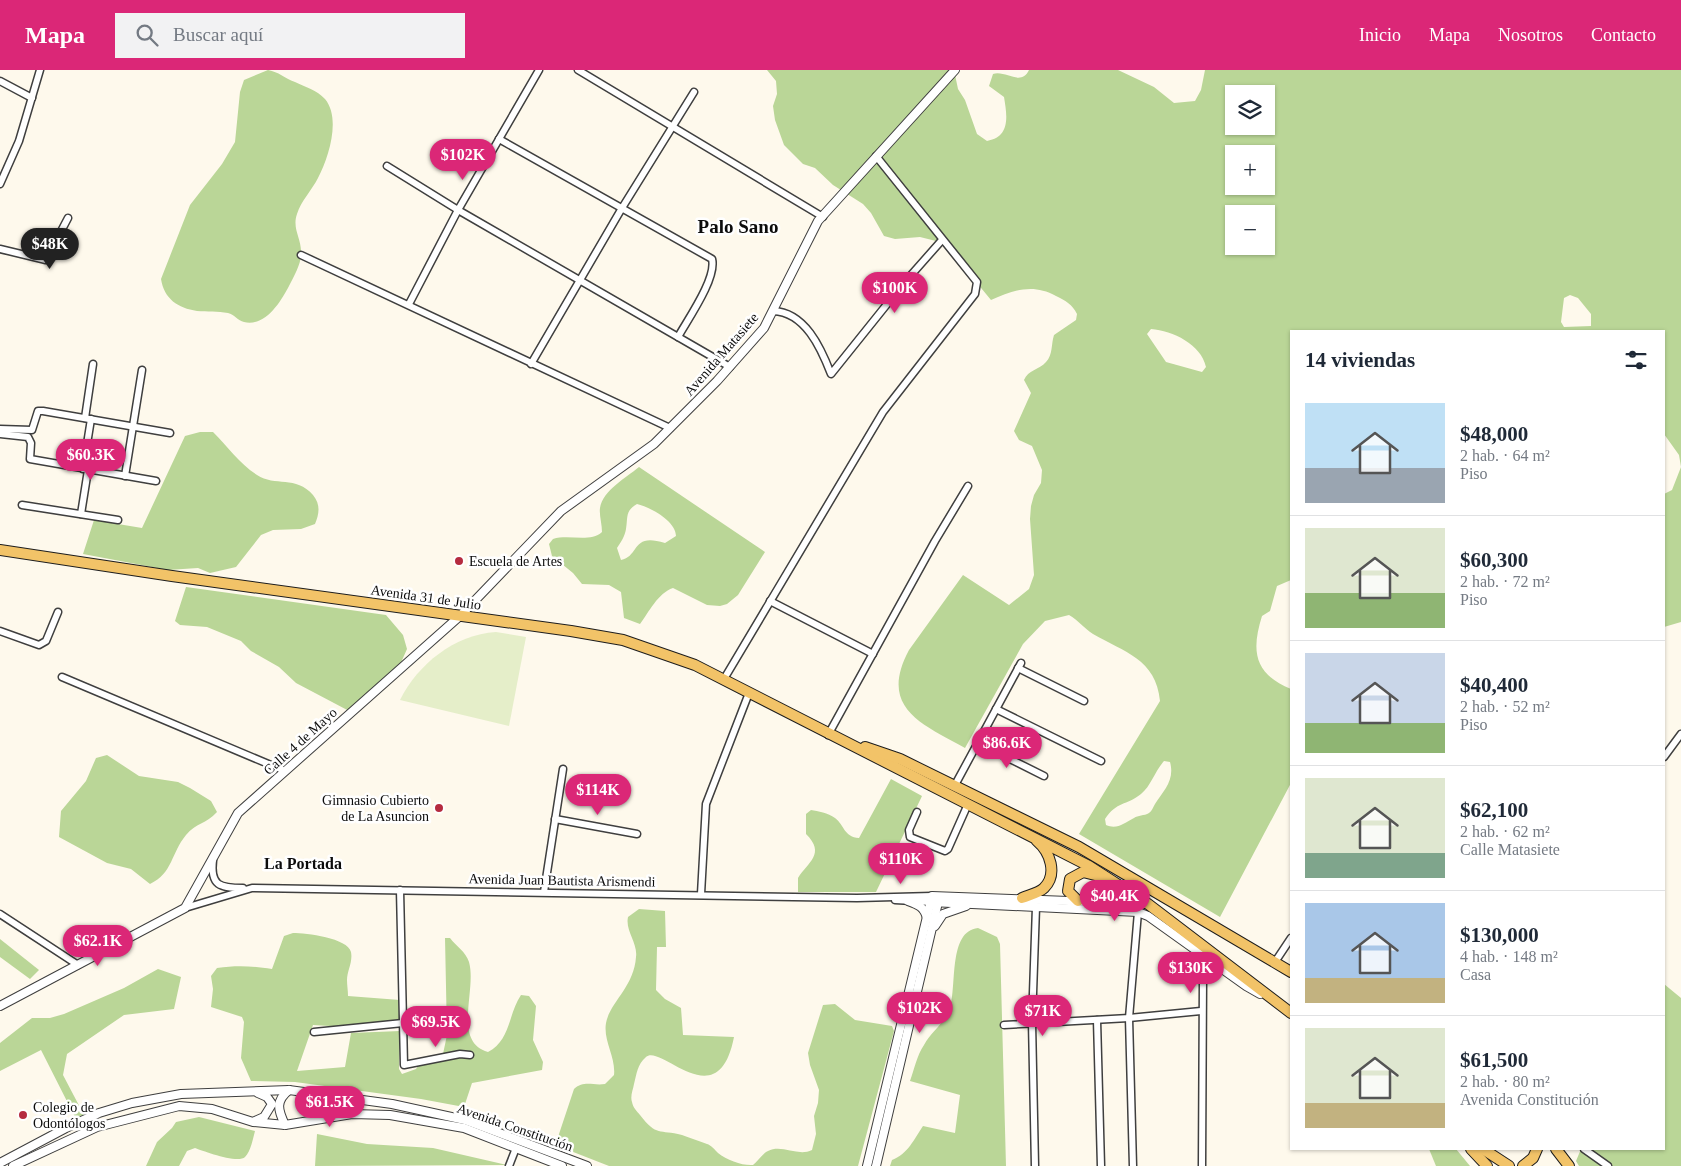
<!DOCTYPE html>
<html lang="es">
<meta charset="utf-8">
<style>
:root{--surface:#fff;--page:#f2f2f3;--text:#1f2937;--muted:#747a83;--line:#e0e1e3;--accent:#db2777}
body{margin:0;font-family:"Times New Roman",serif;background:var(--page);color:var(--text);height:100vh;display:flex;flex-direction:column;font-size:19px;white-space:nowrap}
*{box-sizing:border-box;margin:0}
p{font-size:16px;color:var(--muted)}
.icon{flex:none;width:28px;height:28px;fill:none;stroke:currentColor;stroke-width:2;stroke-linecap:round;stroke-linejoin:round}
.map{position:relative;flex:1;overflow:hidden}
.sheet{position:absolute;left:1290px;top:260px;width:375px;height:820px;display:flex;flex-direction:column;background:var(--surface);border-radius:0px;box-shadow:0 1px 4px #0004}
.sheet>*{flex:none}
.controls{position:absolute;left:1225px;top:15px;display:grid;gap:10px}
.controls a{display:grid;place-items:center;width:50px;height:50px;border-radius:0px;background:var(--surface);box-shadow:0 1px 4px #0004;font-size:25px}
.price{position:absolute;translate:-50% -42px;padding:0 11px;border-radius:18px;background:var(--accent);color:#fff;font-size:16px;line-height:32px;filter:drop-shadow(0 1px 2px #0008)}
.price::after{content:'';position:absolute;left:50%;top:30px;width:15px;height:11px;margin-left:-8px;background:inherit;clip-path:polygon(0 0,100% 0,50% 100%)}
.price.selected{background:#222;color:#fff}
ul{padding:0;list-style:none}
li{display:flex;align-items:center;gap:15px;height:125px;padding:0 15px}
li+li{border-top:1px solid var(--line)}
li span{display:grid;place-items:center;flex:none;width:140px;height:100px;border-radius:0px;color:#555}
li>.icon{margin-inline-start:auto}
span .icon{width:60px;height:60px;fill:#fffc;stroke-width:1}
li b{font-size:21px}
h2{display:flex;justify-content:space-between;align-items:center;height:60px;padding:0 15px;font-size:21px}
header{display:flex;align-items:center;gap:30px;box-sizing:border-box;height:70px;padding:0 25px;background:var(--accent);color:#fff}
header strong{font-size:24px}
nav{display:flex;gap:28px;margin-inline-start:auto;font-size:18px}
.search{width:350px;height:45px;background:var(--page);display:flex;align-items:center;gap:12px;box-sizing:border-box;padding:0 18px;border-radius:0px;color:var(--muted);font-size:19px}
.map>svg:first-child{display:block}
</style>
<header>
<strong>Mapa</strong>
<div class="search"><svg class="icon" aria-label="search" viewBox="0 0 24 24"><circle cx="10" cy="10" r="6"/><path d="M15 15l6 6"/></svg>Buscar aquí</div>
<nav><a>Inicio</a><a>Mapa</a><a>Nosotros</a><a>Contacto</a></nav>
</header>
<div class="map">
<svg width="1681" height="1096" viewBox="0 0 1681 1096">
<rect width="100%" height="100%" fill="#fef9ec"/>
<g fill="#bad697" fill-rule="evenodd">
<path d="M268,0C279,2 284,8 295,12C305,17 317,20 325,29C341,48 329,87 318,108C312,120 301,131 297,144C292,158 301,168 301,181C302,193 294,206 289,216C281,231 266,257 244,252C238,251 234,244 228,243C218,241 207,242 197,241C178,238 164,229 161,209L190,135L222,94L235,72L240,22L244,10Z"/>
<path d="M767,0H954L958,19L965,30L977,64L987,71C1011,67 1007,45 1004,27L989,16L993,4C1006,0 1021,17 1029,0H1118L1154,17L1174,33L1195,31L1201,20L1205,0H1681V552L1664,557V424L1672,420L1681,397L1679,385L1664,364V261H1291V510L1277,516L1270,541L1262,546C1251,581 1254,604 1291,619V713L1220,847L1079,764L1160,631C1156,589 1124,582 1093,564C1084,558 1078,550 1069,545L1045,551L1023,574L965,678C922,654 878,638 909,580L963,505L1009,535L1029,519L1034,505L1030,449L1031,436L1034,425L1041,413L1042,400L1032,376L1019,370L1014,361L1031,323L1024,310C1028,300 1039,300 1046,292C1053,285 1051,274 1054,265L1076,250L1077,244C1072,234 1066,231 1056,226C1033,213 1014,220 991,230L944,173L920,167L895,169L884,166L871,143L863,134L833,115L815,98L803,94L784,75L775,50L773,36L777,24L776,11ZM1234,24H1266V56H1234ZM1234,84H1266V116H1234ZM1234,144H1266V176H1234ZM1570,225L1578,228L1591,244V256L1564,257L1561,252L1564,228ZM1151,259C1173,261 1201,274 1206,297L1202,302L1166,292L1147,264ZM1164,691L1170,692C1175,710 1164,720 1155,734C1153,737 1152,741 1149,743C1144,746 1138,745 1134,748C1124,753 1117,760 1106,755L1105,749C1117,731 1126,736 1141,724C1151,716 1155,701 1164,691Z"/>
<path d="M200,362H213C227,376 240,394 257,405C275,417 296,405 313,425C321,435 319,444 315,454L301,459L273,460L261,465L236,497L210,503L198,498L168,500L83,484L94,450L142,458L185,366Z"/>
<path d="M639,397L765,482L738,525L727,534L720,536L707,535L673,518C658,523 649,542 640,554L624,548L621,522L609,515L582,514L573,503L552,486L549,474L553,469C569,464 590,473 602,462C602,454 599,445 600,438C603,420 626,408 639,397ZM637,434C650,437 676,451 676,466L665,473C631,462 640,486 621,490L617,478C621,472 625,466 626,459C628,447 625,441 637,434Z"/>
<path d="M186,517L386,545L403,565L407,579L399,597L351,642L296,613L279,597L251,581L241,571L207,557L180,555L175,551Z"/>
<path d="M107,685L139,706L178,712L190,718L211,731L217,742C206,754 196,753 186,765C171,783 173,803 150,814L131,799L107,793L59,767L61,741L86,711L96,688Z"/>
<path d="M891,709L922,726L876,822H798V808C808,792 826,784 806,764V744L811,740C818,741 828,743 835,748C845,756 844,767 859,768Z"/>
<path d="M639,839L665,841L666,877H657L656,920L665,929L681,938L683,965L734,967C718,1049 661,973 646,987C637,995 637,1003 634,1014C633,1020 630,1026 632,1032C633,1038 637,1041 640,1045C657,1067 659,1059 682,1065C690,1068 699,1071 707,1074C711,1075 715,1080 718,1083C727,1090 743,1096 753,1095C758,1091 763,1083 768,1081C782,1074 798,1087 812,1080L816,1064L814,1046L818,1033L819,1020L810,995L808,983L823,935L835,934L855,950L892,956L894,961L858,1096H609L563,1078L558,1071L559,1064L574,1019C584,1010 593,1016 605,1014L614,1005C616,987 603,971 606,953C610,932 634,917 636,887C638,873 625,861 628,847Z"/>
<path d="M978,858L997,867L1000,874L1006,1096H890L892,1090C908,1084 914,1069 923,1056L955,1063L960,1025L910,1011C914,1000 917,985 924,975C932,960 944,955 950,937C957,916 948,861 978,858Z"/>
<path d="M293,863C306,863 348,868 351,882C353,892 347,901 347,910C347,915 348,921 348,926L400,930L402,945L398,951L346,957L313,955L297,1001L345,997L351,963L400,961L399,999L402,1004L416,999L424,987L443,984L447,965L445,868H450C456,876 466,882 469,892C477,920 452,972 488,982C511,970 508,944 521,925L529,926L536,936L533,970L543,992L542,1000L472,1013L464,1037L421,1029L295,1012L251,1011L241,988L244,952L242,947L211,937L213,919L211,906L217,898C237,895 252,896 272,899L284,866Z"/>
<path d="M0,869L39,900L30,909L0,887Z"/>
<path d="M158,899L181,907L174,939L124,945L67,984L63,1005L84,1045L76,1049L41,980L0,1001V973L32,948H50L64,944L124,918Z"/>
<path d="M1664,914L1681,928V1096H1579L1576,1091L1581,1079H1664Z"/>
<path d="M199,1047L255,1061C253,1068 251,1081 245,1087C238,1094 203,1081 195,1078L187,1081L179,1096H146L157,1072L172,1058L176,1052Z"/>
<path d="M317,1064L367,1074L433,1078L507,1095L315,1096Z"/>
<path d="M1429,1079H1456L1470,1096H1436Z"/>
</g>
<path fill="#e5eec9" d="M496,562L526,567L509,656L400,630C418,594 454,565 496,562Z"/>
<g fill="none" stroke-linecap="round" stroke-linejoin="round">
<defs>
<g id="minor">
<path d="M578,0L823,147"/>
<path d="M0,11L32,28"/>
<path d="M499,69L712,189C717,208 688,249 678,267"/>
<path d="M387,96L458,140L730,297"/>
<path d="M0,114L19,71L40,0"/>
<path d="M0,179L46,190L68,148"/>
<path d="M301,185L670,358"/>
<path d="M409,234L458,140L539,0"/>
<path d="M773,241C805,242 821,278 831,304L904,213L942,170"/>
<path d="M531,294L622,138L694,22"/>
<path d="M85,348L93,294"/>
<path d="M0,359L32,360L38,341H43L170,363"/>
<path d="M0,364L28,367L31,373L30,389L156,411"/>
<path d="M83,399L91,349"/>
<path d="M125,406L142,300"/>
<path d="M22,435L118,450"/>
<path d="M81,444L88,400"/>
<path d="M770,531L873,584"/>
<path d="M0,561L39,575L46,571L58,542"/>
<path d="M1018,598L1084,631"/>
<path d="M62,607L285,701"/>
<path d="M724,609L883,342L975,224L977,212L876,86"/>
<path d="M996,639L1101,691"/>
<path d="M828,665L935,471L968,416"/>
<path d="M978,673L1044,706"/>
<path d="M1664,687L1681,664"/>
<path d="M955,715L1021,593"/>
<path d="M917,742L909,760L910,767L945,781L948,779L968,734"/>
<path d="M555,749L637,764"/>
<path d="M213,790C210,816 220,818 243,818"/>
<path d="M400,820L404,995L460,984L470,985"/>
<path d="M544,822L563,699"/>
<path d="M701,824L706,734L749,623"/>
<path d="M895,830L931,832"/>
<path d="M185,838L252,818L857,828L932,826"/>
<path d="M0,844L78,895"/>
<path d="M1199,883L1203,907L1202,1096"/>
<path d="M1275,892L1291,868"/>
<path d="M1203,907L1207,903L1221,899"/>
<path d="M1097,950L1101,1096"/>
<path d="M1004,955L1129,948L1201,941"/>
<path d="M314,962L403,953"/>
<path d="M1584,1079L1608,1096"/>
<path d="M509,1096L516,1078"/>
<path d="M1035,1096L1032,952L1036,837"/>
<path d="M1133,1096L1129,948L1138,842"/>
</g>
<g id="tertiary">
<path d="M908,831C919,835 924,837 927,848"/>
<path d="M931,832L1138,842L1148,846L1246,916L1260,924"/>
<path d="M935,856L943,844L966,836"/>
<path d="M0,936L185,838L238,743L461,545L561,441L654,374L717,311L764,258L818,151L955,0"/>
<path d="M255,1051L264,1047L272,1034L267,1027L258,1023"/>
<path d="M285,1055C278,1040 275,1031 289,1020"/>
<path d="M0,1093L66,1058L99,1043L132,1033L181,1024L289,1020L392,1034L465,1050L587,1096"/>
<path d="M13,1096L97,1057L179,1036L212,1039L253,1052L285,1055L352,1044L390,1045L464,1058L562,1096"/>
<path d="M867,1096L932,826L1148,834"/>
<path d="M876,1096L939,828"/>
</g>
<g id="primary">
<path d="M0,480L172,506L571,561L623,570L695,595L1089,796L1148,834L1291,943"/>
<path d="M865,677L900,689L1079,777L1291,902"/>
<path d="M1022,828C1029,825 1039,823 1044,818C1058,804 1050,782 1037,771"/>
<path d="M1078,831L1068,821L1070,809L1083,802L1099,806"/>
<path d="M1471,1079L1487,1096"/>
<path d="M1483,1079L1509,1096"/>
<path d="M1556,1079L1569,1096"/>
<path d="M1523,1096L1533,1088L1537,1079"/>
</g>
</defs>
<use href="#minor" stroke="#3f3f3f" stroke-width="9"/>
<use href="#tertiary" stroke="#3f3f3f" stroke-width="10"/>
<use href="#primary" stroke="#1d1d1d" stroke-width="12"/>
<use href="#minor" stroke="#fff" stroke-width="6"/>
<use href="#tertiary" stroke="#fff" stroke-width="8"/>
<use href="#primary" stroke="#f2c368" stroke-width="10"/>
</g>
<g fill="#b52b3f" stroke="#fff" stroke-width="2">
<circle cx="459" cy="491" r="5"/>
<circle cx="439" cy="738" r="5"/>
<circle cx="23" cy="1045" r="5"/>
</g>
<g text-anchor="middle" stroke-width="5" stroke-linejoin="round" paint-order="stroke">
<g font-size="14" fill="#0c0c0c" stroke="#fff">
<text transform="translate(721 284) rotate(-49)" y="5">Avenida Matasiete</text>
<text transform="translate(426 527) rotate(8)" y="5">Avenida 31 de Julio</text>
<text transform="translate(300 671) rotate(-42)" y="5">Calle 4 de Mayo</text>
<text transform="translate(562 810) rotate(1)" y="5">Avenida Juan Bautista Arismendi</text>
<text transform="translate(515 1057) rotate(19)" y="5">Avenida Constitución</text>
</g>
<g font-size="14" fill="#0c0c0c" stroke="#fff" text-anchor="start">
<text x="469" y="496">Escuela de Artes</text>
<text x="429" y="735" text-anchor="end">Gimnasio Cubierto<tspan x="429" dy="16">de La Asuncion</tspan></text>
<text x="33" y="1042">Colegio de<tspan x="33" dy="16">Odontólogos</tspan></text>
</g>
<g font-size="16" font-weight="bold" fill="#0c0c0c" stroke="#fff">
<text x="303" y="799">La Portada</text>
</g>
<g font-size="19" font-weight="bold" fill="#0c0c0c" stroke="#fff">
<text x="738" y="163">Palo Sano</text>
</g>
</g>
</svg>
<div class="controls">
<a><svg class="icon" aria-label="layers" viewBox="0 0 24 24"><path d="M12 4l9 5-9 5-9-5zM3 14l9 5 9-5"/></svg></a>
<a>+</a>
<a>−</a>
</div>
<b class="price" style="left:463px;top:111px">$102K</b>
<b class="price selected" style="left:50px;top:200px">$48K</b>
<b class="price" style="left:895px;top:244px">$100K</b>
<b class="price" style="left:91px;top:411px">$60.3K</b>
<b class="price" style="left:1007px;top:699px">$86.6K</b>
<b class="price" style="left:598px;top:746px">$114K</b>
<b class="price" style="left:901px;top:815px">$110K</b>
<b class="price" style="left:1115px;top:852px">$40.4K</b>
<b class="price" style="left:98px;top:897px">$62.1K</b>
<b class="price" style="left:1191px;top:924px">$130K</b>
<b class="price" style="left:920px;top:964px">$102K</b>
<b class="price" style="left:1043px;top:967px">$71K</b>
<b class="price" style="left:436px;top:978px">$69.5K</b>
<b class="price" style="left:330px;top:1058px">$61.5K</b>
<section class="sheet">
<h2>14 viviendas<svg class="icon" aria-label="filters" viewBox="0 0 24 24"><path d="M4 7h16M4 17h16"/><circle cx="9" cy="7" r="2"/><circle cx="15" cy="17" r="2"/></svg></h2>
<ul>
<li><span style="background:linear-gradient(#bfe0f5 65%,#9aa5b1 0)"><svg class="icon" aria-label="home" viewBox="0 0 24 24"><path d="M3 11l9-7 9 7M6 9v11h12V9"/></svg></span><div><b>$48,000</b><p>2 hab. · 64 m²</p><p>Piso</p></div></li>
<li><span style="background:linear-gradient(#dfe7d0 65%,#8fb573 0)"><svg class="icon" aria-label="home" viewBox="0 0 24 24"><path d="M3 11l9-7 9 7M6 9v11h12V9"/></svg></span><div><b>$60,300</b><p>2 hab. · 72 m²</p><p>Piso</p></div></li>
<li><span style="background:linear-gradient(#c9d6e8 70%,#8fb573 0)"><svg class="icon" aria-label="home" viewBox="0 0 24 24"><path d="M3 11l9-7 9 7M6 9v11h12V9"/></svg></span><div><b>$40,400</b><p>2 hab. · 52 m²</p><p>Piso</p></div></li>
<li><span style="background:linear-gradient(#dfe7d0 75%,#7fa58c 0)"><svg class="icon" aria-label="home" viewBox="0 0 24 24"><path d="M3 11l9-7 9 7M6 9v11h12V9"/></svg></span><div><b>$62,100</b><p>2 hab. · 62 m²</p><p>Calle Matasiete</p></div></li>
<li><span style="background:linear-gradient(#a9c7e8 75%,#c2b280 0)"><svg class="icon" aria-label="home" viewBox="0 0 24 24"><path d="M3 11l9-7 9 7M6 9v11h12V9"/></svg></span><div><b>$130,000</b><p>4 hab. · 148 m²</p><p>Casa</p></div></li>
<li><span style="background:linear-gradient(#dfe7d0 75%,#c2b280 0)"><svg class="icon" aria-label="home" viewBox="0 0 24 24"><path d="M3 11l9-7 9 7M6 9v11h12V9"/></svg></span><div><b>$61,500</b><p>2 hab. · 80 m²</p><p>Avenida Constitución</p></div></li>
</ul>
</section>
</div>
